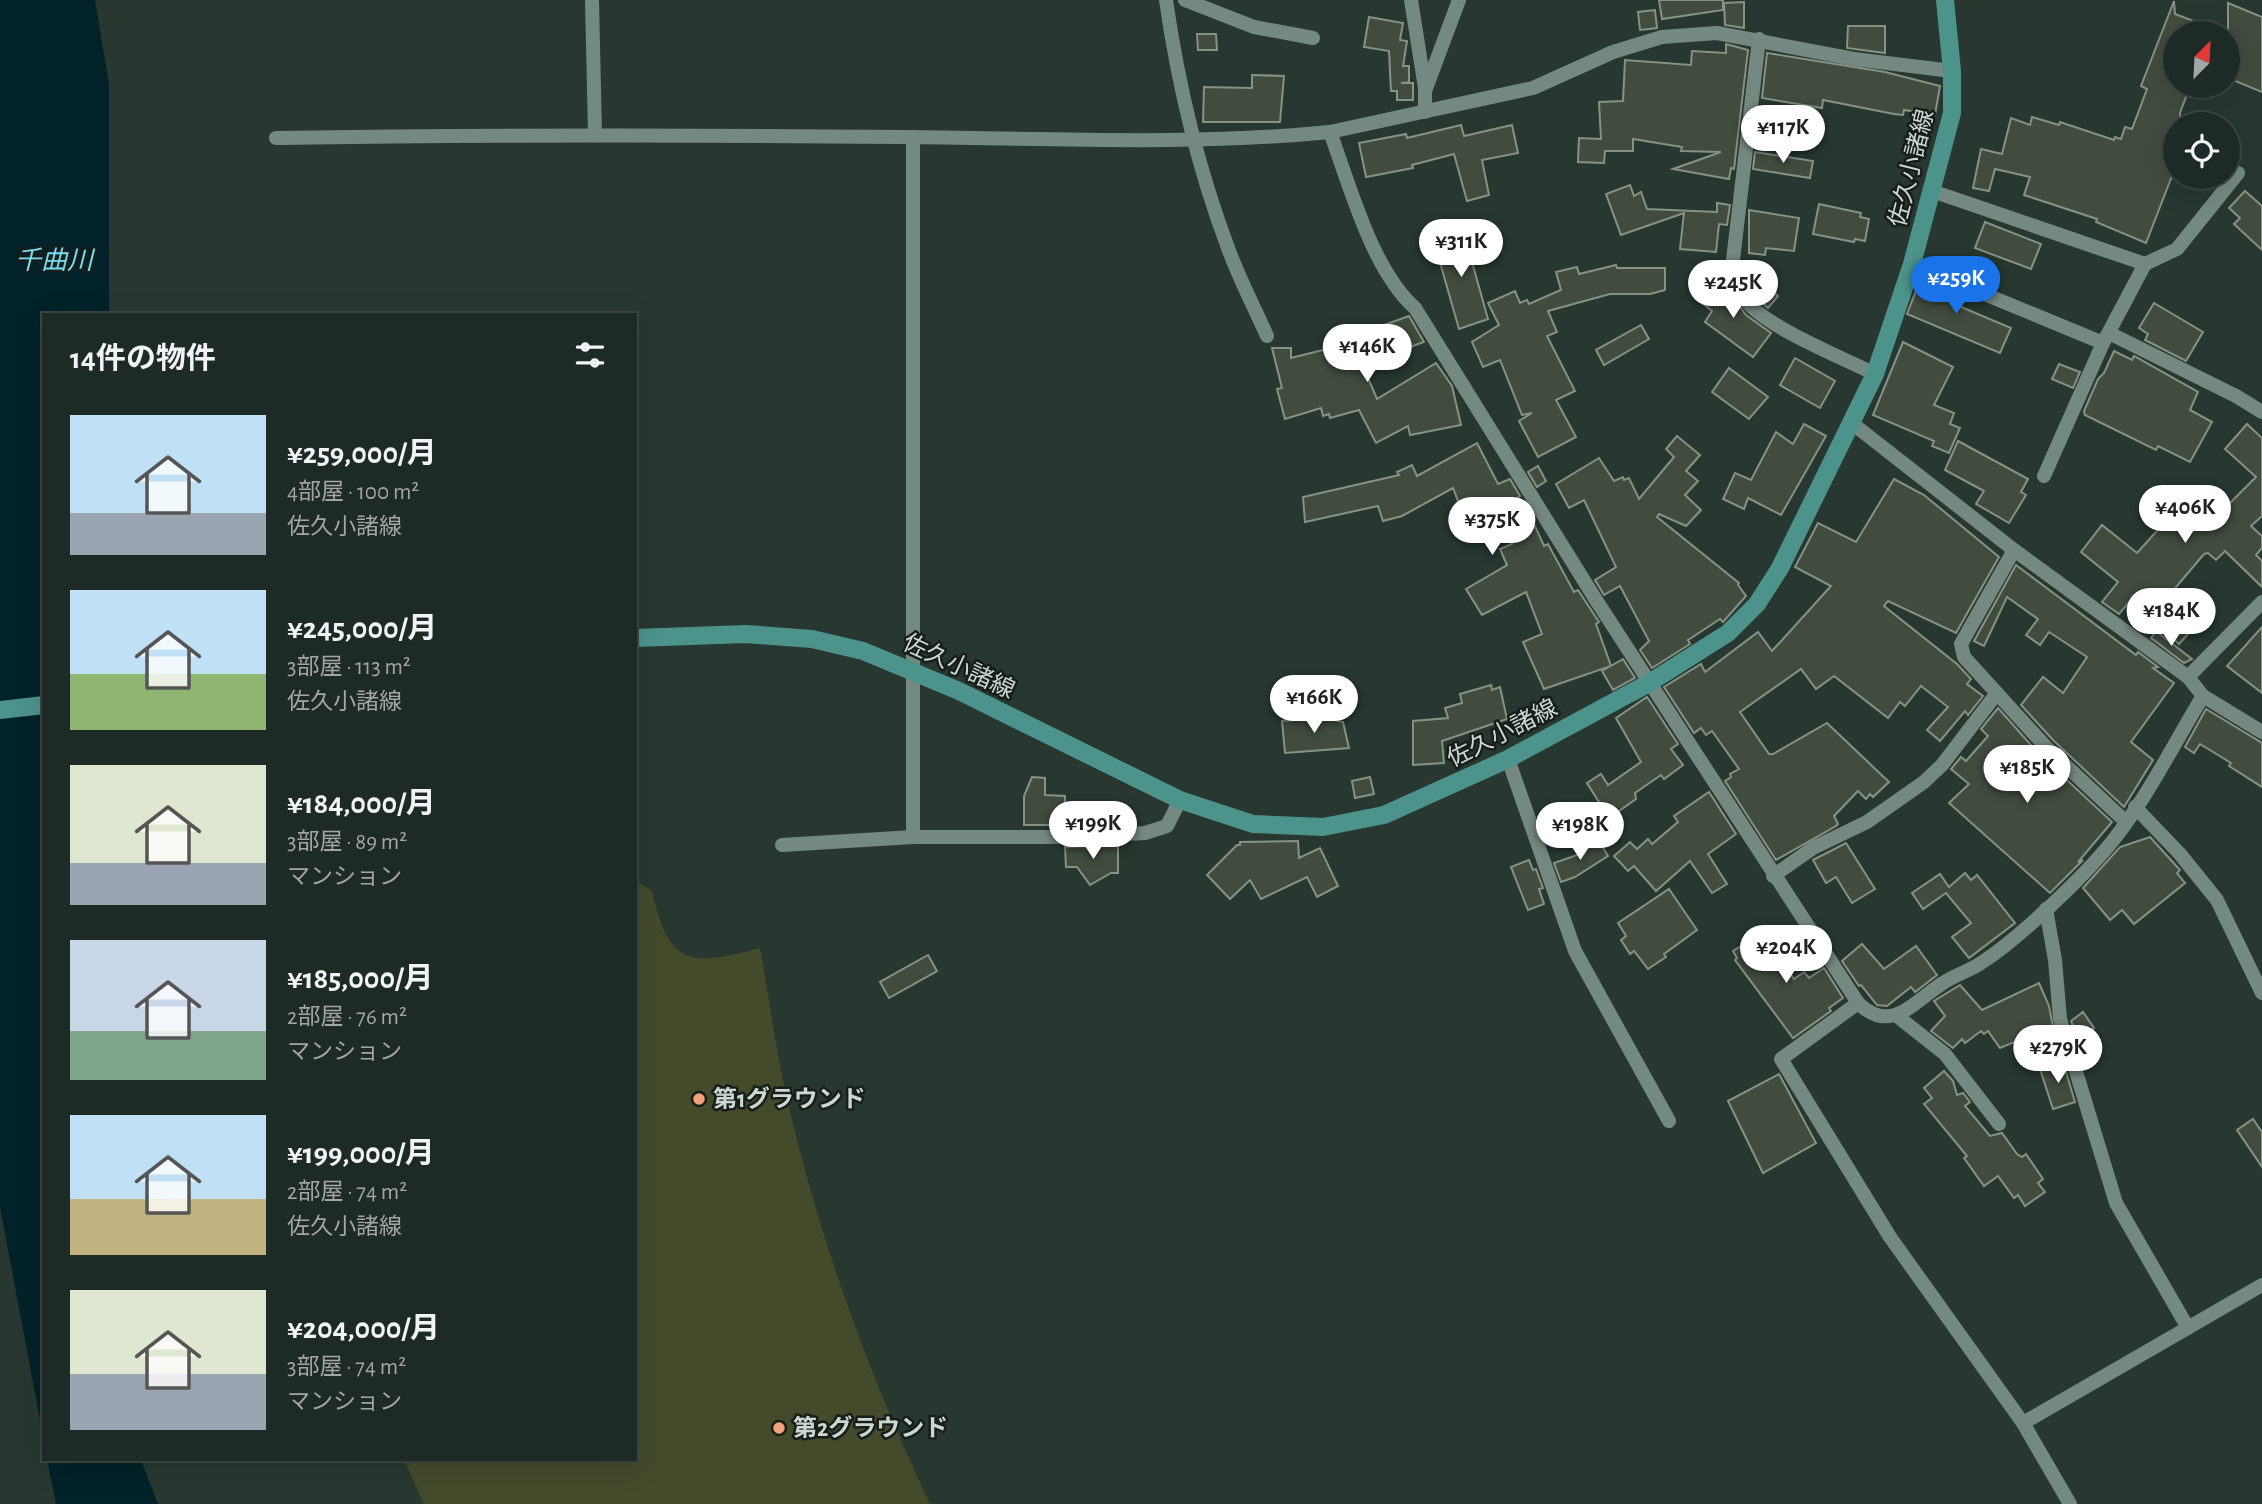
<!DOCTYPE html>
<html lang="ja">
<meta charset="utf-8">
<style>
:root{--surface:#1e2a25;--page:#2b3632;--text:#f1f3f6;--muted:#a1a7a7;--line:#3c4642;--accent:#1a73e8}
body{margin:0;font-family:"Alegreya Sans","Noto Sans JP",sans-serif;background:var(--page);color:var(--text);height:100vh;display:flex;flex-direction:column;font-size:26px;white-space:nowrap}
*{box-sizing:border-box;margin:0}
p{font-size:23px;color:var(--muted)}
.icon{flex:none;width:38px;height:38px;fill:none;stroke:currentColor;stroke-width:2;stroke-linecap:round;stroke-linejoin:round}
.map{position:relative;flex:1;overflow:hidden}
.details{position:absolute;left:42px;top:313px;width:595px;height:1148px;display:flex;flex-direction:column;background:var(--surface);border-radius:0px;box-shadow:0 7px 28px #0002,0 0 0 2px var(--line)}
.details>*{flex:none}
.needle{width:46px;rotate:24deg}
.fabs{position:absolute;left:2163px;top:21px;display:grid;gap:14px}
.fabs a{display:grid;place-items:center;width:77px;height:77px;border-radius:50%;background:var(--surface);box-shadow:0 7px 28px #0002,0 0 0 2px var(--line);font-size:35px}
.price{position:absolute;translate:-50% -60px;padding:0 16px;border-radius:24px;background:#fff;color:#222;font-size:23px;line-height:46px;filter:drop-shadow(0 2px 4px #0008)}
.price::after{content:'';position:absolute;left:50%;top:42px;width:21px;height:16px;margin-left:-10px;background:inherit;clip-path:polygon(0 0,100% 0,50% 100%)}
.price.active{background:var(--accent);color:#fff}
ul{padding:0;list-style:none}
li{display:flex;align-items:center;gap:21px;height:175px;padding:0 28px}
li span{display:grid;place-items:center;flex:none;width:196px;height:140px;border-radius:0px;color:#555}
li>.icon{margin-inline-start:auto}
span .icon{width:84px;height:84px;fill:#fffc;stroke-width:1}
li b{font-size:30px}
h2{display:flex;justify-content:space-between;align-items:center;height:84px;padding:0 28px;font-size:30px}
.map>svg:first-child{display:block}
</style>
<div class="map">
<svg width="2262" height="1504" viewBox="0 0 2262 1504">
<rect width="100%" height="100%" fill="#283831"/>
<path fill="#444b2b" d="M635,880L652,891C669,968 691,966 760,948C769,996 775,1046 786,1094C818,1235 868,1374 930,1504H424L404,1460H635Z"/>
<g fill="#002228">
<path d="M0,0H95L109,85V315H44V1441L0,1207Z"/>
<path d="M47,1460H141L158,1504H56Z"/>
</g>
<g fill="#414c3f" stroke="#869284" stroke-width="2">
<path d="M1659,0H1723V10L1662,19Z"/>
<path d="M2174,1L2175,14L2222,32L2175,33V86H2190L2180,113V123L2175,124V168L2146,243L2096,222L2097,219L2024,195L2030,177L1995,169L1989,191L1973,188L1981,149L2002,154L2011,118L2030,125L2032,117L2059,125L2060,122L2114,140L2115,137L2121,139L2125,127L2132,129L2147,89L2141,86Z"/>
<path d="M1744,2V28L1725,25L1724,3Z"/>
<path d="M2228,3L2262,17V92L2228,78Z"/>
<path d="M1655,10L1657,28L1640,30L1638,12Z"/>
<path d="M1369,17L1403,23L1400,40L1407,41L1403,66H1409V82L1401,83H1413V100H1397V91H1391L1389,51L1364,47Z"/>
<path d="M1848,26H1885V53L1847,48Z"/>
<path d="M1197,34H1216L1217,50H1198Z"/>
<path d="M1726,44L1748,50L1734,169L1731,168L1729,179L1673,169L1721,152L1681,151L1682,147L1633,139V151H1605L1604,163L1578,162L1579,138L1601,139L1599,102L1623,101L1625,60L1691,65L1692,51L1726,53Z"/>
<path d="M1767,53L1885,72L1940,86L1935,115L1904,110L1903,115L1894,114L1823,100L1822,108L1762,98Z"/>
<path d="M1252,75L1284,76L1280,122H1203L1204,87L1252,88Z"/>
<path d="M1461,125L1464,136L1512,125L1518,153L1482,160L1489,195L1467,201L1454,154L1412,165L1413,168L1366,177L1359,143L1406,134L1407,138Z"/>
<path d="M1755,152L1813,161L1810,178L1753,169Z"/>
<path d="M1630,185L1634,196L1641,192L1647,209L1717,212V203L1730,205L1727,225L1719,224L1716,252L1680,249L1684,213L1621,235L1606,194Z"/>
<path d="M2245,191L2262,206V250L2234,224L2240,218L2229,208Z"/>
<path d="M1819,204L1861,213L1860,217L1869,219L1865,241L1855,239L1854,242L1813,234Z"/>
<path d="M1749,210L1799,218L1794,251L1766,248L1765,255L1749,253Z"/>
<path d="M1985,222L2041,244L2031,269L1975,248Z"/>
<path d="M1463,230L1488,319L1459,329L1433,238Z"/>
<path d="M1616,265L1617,268H1665V290L1650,294H1610L1548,311L1557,332L1547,336L1575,391L1556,400L1576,437L1538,457L1519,421L1532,413L1522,415L1500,360L1483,367L1472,342L1499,325L1488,303L1515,291L1520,303L1527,300L1529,304L1561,290L1556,272L1577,267L1579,274Z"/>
<path d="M1752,274L1778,296L1768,308L1751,293Z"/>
<path d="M1921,278L1965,296L1961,307L2011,328L2000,353L1907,314Z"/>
<path d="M1714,281L1728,291L1746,315L1771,333L1753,357L1705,322L1712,311L1700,301Z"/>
<path d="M2154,303L2203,332L2186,361L2145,340L2148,334L2139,328Z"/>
<path d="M1409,316L1424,342L1362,364L1377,399L1436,363L1452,386L1461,425L1410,435L1408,426L1376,443L1359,410L1330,418L1329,414L1323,416L1321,408L1285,419L1277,389L1282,388L1272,348H1291V358L1335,347L1334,343Z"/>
<path d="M1641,325L1649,339L1604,365L1596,350Z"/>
<path d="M1903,342L1953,367L1934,405L1954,413L1950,424L1960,428L1949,453L1932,446L1934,441L1873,415Z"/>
<path d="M2114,351L2132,360L2134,356L2198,392L2190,410L2212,422L2190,462L2158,446L2156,450L2085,415L2084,411L2098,379L2104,373Z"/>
<path d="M1795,358L1835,381L1820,408L1780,385Z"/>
<path d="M2059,364L2080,372L2073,388L2052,379Z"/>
<path d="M1729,368L1768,397L1749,419L1712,392Z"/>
<path d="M1804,424L1826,436L1781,515L1748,498L1744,509L1723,499L1735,473L1751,480L1776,432L1793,444Z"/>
<path d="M2247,424L2262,438V516L2251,526L2262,536V548L2256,555L2262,561V587L2225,551L2216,560L2208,553L2204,554L2160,606L2189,633L2179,644L2130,601L2119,614L2102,602L2118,582L2081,552L2102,525L2137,553L2185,500L2194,509L2199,503L2215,518L2256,477L2225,449Z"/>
<path d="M1677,436L1700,455L1686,471L1698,481L1685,495L1701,510L1686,526L1659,514L1657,517L1739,583L1738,585L1746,596L1723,622L1720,619L1688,640L1690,644L1652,668L1640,650L1649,641L1620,586L1604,595L1595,580L1616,567L1584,500L1569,508L1556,484L1599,458L1614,481L1623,477L1624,480L1629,478L1639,499L1674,457L1666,449Z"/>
<path d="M1958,441L2028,479L2021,492L2026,495L2009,523L1976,504L1984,491L1945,470Z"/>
<path d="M1477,443L1498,484L1510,479L1520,496L1516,499L1527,530L1535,526L1544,546L1548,544L1574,592L1578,590L1599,622L1596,624L1611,666L1544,689L1523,642L1542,634L1526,592L1482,615L1466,589L1507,565L1500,549L1512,544L1498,511L1466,522L1453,488L1402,516L1383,521L1378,506L1305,522L1303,497L1399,475L1397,472L1412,465L1417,476Z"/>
<path d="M1538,466L1546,481L1537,487L1528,472Z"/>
<path d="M1894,479L1924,495L1999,557L1956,633L1888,601L1884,606L1957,664L1971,679L1967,684L1983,696L1968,715L1965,711L1940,741L1927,730L1948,707L1921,686L1905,706L1900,702L1888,718L1834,676L1816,689L1801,669L1740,712L1769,754H1773L1827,723L1889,782L1873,797L1870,794L1866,799L1858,791L1834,816L1838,824L1836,826L1776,860L1725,781L1731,777L1730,774L1739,769L1712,731L1706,735L1701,728L1694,733L1664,687L1701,664L1705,672L1758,632L1772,651L1831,586L1795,567L1818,523L1856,542Z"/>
<path d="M2016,565L2136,655L2138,652L2158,667L2153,668L2174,683L2131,742L2153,760L2124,807L2053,740L2021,705L2043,677L2063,693L2087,657L2049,632L2040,645L2026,635L2038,619L2007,597L1984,646L1974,641Z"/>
<path d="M2262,627V693L2227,666Z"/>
<path d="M2156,631L2192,659L2184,663L2151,638Z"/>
<path d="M1623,659L1635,678L1613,690L1602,671Z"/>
<path d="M1491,685L1492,690L1500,687L1507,719L1442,741L1444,763L1413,765V721L1448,718L1445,708L1462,703L1460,694Z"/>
<path d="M1647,697L1678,744L1671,749L1683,765L1664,779L1661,775L1635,793L1636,799L1609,818L1587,783L1601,774L1608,785L1641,762L1616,718Z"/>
<path d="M1998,708L2039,754L2112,822L2078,862L2083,860L2050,893L1949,803L1969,784L1951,769L1961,757L1966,761L1988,736L1981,729Z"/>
<path d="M2206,709L2262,743V787L2229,766L2231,763L2200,744L2194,753L2185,747Z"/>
<path d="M1325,718L1343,722L1349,748L1285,753L1282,721Z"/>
<path d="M1032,777L1045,778V795L1065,796V825H1024V796Z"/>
<path d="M1370,777L1374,794L1355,798L1352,781Z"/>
<path d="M1709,792L1736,834L1708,854L1727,884L1712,893L1690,861L1656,891L1634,866L1628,871L1614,856L1630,842L1637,849L1648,839L1652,844L1678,822L1674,816Z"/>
<path d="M2150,837L2180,870L2177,873L2185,883L2134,924L2122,910L2110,920L2083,888L2120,847Z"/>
<path d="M1298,841L1299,858L1320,848L1338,886L1317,897L1307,877L1261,899L1250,880L1230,899L1207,875L1237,845H1240V842Z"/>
<path d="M1599,841L1608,856L1575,877L1561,882L1554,863L1577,855Z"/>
<path d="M1846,843L1875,889L1852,903L1836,877L1826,883L1813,860Z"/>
<path d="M1118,845V873H1111L1090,885L1077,867H1066L1065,847Z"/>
<path d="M1529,860L1533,870L1536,869L1543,888L1539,889L1544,904L1528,910L1511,867Z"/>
<path d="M1965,873L1971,880L1977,875L2015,923L1969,958L1952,937L1971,923L1946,893L1923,909L1912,893L1940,874L1949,887Z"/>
<path d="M1669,889L1697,930L1664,954L1666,957L1648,969L1634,951L1630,954L1621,940L1626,936L1618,923Z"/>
<path d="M1769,929L1779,944L1773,948L1794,979L1804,972L1809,978L1824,968L1843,998L1829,1008L1831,1011L1793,1038L1735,960L1737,958L1733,951Z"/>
<path d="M1862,944L1884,969L1916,946L1937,975L1915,992L1911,987L1887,1006L1877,1005L1861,985L1859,986L1842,961Z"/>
<path d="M928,955L937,971L889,998L880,982Z"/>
<path d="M2039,983L2049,1006L2054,1032L2021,1043L2019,1040L2000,1048L1988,1031L1984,1034L1981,1031L1965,1043L1962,1039L1953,1048L1931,1031L1945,1016L1934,1001L1960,985L1982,1010Z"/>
<path d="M2083,1012L2094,1028L2079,1039L2071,1021Z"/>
<path d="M2063,1062L2075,1102L2053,1109L2040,1069Z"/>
<path d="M1944,1071L1953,1081L1957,1095L1963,1093L1970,1102L1965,1106L1990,1136L2002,1133L2017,1154L2022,1157L2026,1154L2043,1179L2038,1183L2045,1192L2025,1206L2018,1195L2014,1198L1998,1176L1984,1186L1964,1158L1967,1156L1924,1104L1932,1098L1924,1088Z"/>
<path d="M1779,1074L1816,1143L1763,1173L1728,1101Z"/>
<path d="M2253,1119L2262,1132V1167L2237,1130Z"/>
</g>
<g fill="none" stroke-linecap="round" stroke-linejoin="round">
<g stroke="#768980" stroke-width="14">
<path d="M592,0L595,134"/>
<path d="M1166,0C1178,84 1198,168 1228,248C1239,278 1254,307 1267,336"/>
<path d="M1185,0L1254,27L1313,38"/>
<path d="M1411,0L1425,88"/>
<path d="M1759,39L1733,260C1734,272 1734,287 1742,297C1766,328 1839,356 1875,374"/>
<path d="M1425,112V91L1459,0"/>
<path d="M1330,132C1350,186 1372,270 1415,308L1596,600L1858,1003C1891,1035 1913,1002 1943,983C1955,975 1969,971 1981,963C2018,939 2077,883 2106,849C2143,806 2173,745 2203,696"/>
<path d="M276,138C484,135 693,135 901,137C1044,138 1188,146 1330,132L1533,88L1613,52L1662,37L1717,33L1854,59L1952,71"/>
<path d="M1912,264L2103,343L2145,264L1932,191"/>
<path d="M2145,264L2177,249L2238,173"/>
<path d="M2111,334L2236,396L2262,412"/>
<path d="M1853,424L2014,550L2188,677L2203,696L2262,732"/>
<path d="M2044,476L2103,343"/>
<path d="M2014,550L1961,644L1964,657L2046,747L2125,821"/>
<path d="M2188,677L2262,602"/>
<path d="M1508,759L1575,951L1669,1121"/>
<path d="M2135,807L2180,854L2217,900L2262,993"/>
<path d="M913,837V137"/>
<path d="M782,845L913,837H1069L1145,833L1167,826L1180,800"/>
<path d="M1773,876L1813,848L1867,822L1924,782L1942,765L1997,693"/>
<path d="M2046,909L2055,960L2060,1019L2116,1203L2188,1328"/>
<path d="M1858,1003L1781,1059L1890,1237L2023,1423L2070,1504"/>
<path d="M1897,1016L1945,1054L1999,1124"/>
<path d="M2023,1423L2262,1285"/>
</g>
<g stroke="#4c938c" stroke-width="18">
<path d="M635,638L746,634L812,639L863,651L959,691L1180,800L1253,824L1323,827L1384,815L1508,759L1649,683L1728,633L1757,604L1780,568L1875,374L1912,264L1952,113V71L1945,0"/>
<path d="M0,710L44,705"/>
</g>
</g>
<g fill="#f1a17c" stroke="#171e1a" stroke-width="2.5">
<circle cx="699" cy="1099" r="7"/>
<circle cx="779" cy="1428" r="7"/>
</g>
<g text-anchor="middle" stroke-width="5" stroke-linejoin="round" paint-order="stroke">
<g font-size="24" fill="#cdd7d2" stroke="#171e1a">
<text transform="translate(1911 168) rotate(-76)" y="8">佐久小諸線</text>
<text transform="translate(959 666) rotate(25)" y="8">佐久小諸線</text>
<text transform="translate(1502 733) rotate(-27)" y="8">佐久小諸線</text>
</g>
<g font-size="24" font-weight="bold" fill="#cdd7d2" stroke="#171e1a" text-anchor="start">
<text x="713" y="1107">第1グラウンド</text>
<text x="793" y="1436">第2グラウンド</text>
</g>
<g font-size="26" font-style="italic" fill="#76dcf2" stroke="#171e1a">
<text x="54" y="269">千曲川</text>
</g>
</g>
</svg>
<div class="fabs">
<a><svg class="needle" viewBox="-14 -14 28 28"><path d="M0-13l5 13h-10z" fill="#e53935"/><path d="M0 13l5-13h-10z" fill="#a1a7a7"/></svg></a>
<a><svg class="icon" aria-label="locate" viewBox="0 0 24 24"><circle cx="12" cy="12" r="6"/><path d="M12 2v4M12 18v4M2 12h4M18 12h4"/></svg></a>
</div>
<b class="price" style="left:1783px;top:165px">¥117K</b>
<b class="price" style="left:1461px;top:279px">¥311K</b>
<b class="price active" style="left:1956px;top:316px">¥259K</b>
<b class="price" style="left:1733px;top:320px">¥245K</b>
<b class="price" style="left:1367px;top:384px">¥146K</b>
<b class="price" style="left:2185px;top:545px">¥406K</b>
<b class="price" style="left:1492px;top:557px">¥375K</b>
<b class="price" style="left:2171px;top:648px">¥184K</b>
<b class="price" style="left:1314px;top:735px">¥166K</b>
<b class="price" style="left:2027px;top:805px">¥185K</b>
<b class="price" style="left:1093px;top:861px">¥199K</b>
<b class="price" style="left:1580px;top:862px">¥198K</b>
<b class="price" style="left:1786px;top:985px">¥204K</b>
<b class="price" style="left:2058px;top:1085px">¥279K</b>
<section class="details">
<h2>14件の物件<svg class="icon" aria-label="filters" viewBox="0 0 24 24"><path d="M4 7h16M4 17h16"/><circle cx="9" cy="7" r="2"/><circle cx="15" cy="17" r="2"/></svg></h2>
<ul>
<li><span style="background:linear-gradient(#bfe0f5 70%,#9aa5b1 0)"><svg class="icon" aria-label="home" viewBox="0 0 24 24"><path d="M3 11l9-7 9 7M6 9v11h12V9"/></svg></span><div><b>¥259,000/月</b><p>4部屋 · 100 m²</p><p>佐久小諸線</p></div></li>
<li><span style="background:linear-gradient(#bfe0f5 60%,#8fb573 0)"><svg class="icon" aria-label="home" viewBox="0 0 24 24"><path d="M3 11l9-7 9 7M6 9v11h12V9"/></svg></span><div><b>¥245,000/月</b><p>3部屋 · 113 m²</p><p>佐久小諸線</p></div></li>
<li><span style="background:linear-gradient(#dfe7d0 70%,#9aa5b1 0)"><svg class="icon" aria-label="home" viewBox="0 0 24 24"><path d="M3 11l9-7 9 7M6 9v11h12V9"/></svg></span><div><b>¥184,000/月</b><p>3部屋 · 89 m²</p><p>マンション</p></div></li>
<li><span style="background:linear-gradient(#c9d6e8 65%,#7fa58c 0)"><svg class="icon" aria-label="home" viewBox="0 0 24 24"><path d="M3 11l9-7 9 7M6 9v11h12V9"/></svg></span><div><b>¥185,000/月</b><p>2部屋 · 76 m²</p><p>マンション</p></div></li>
<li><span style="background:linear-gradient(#bfe0f5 60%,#c2b280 0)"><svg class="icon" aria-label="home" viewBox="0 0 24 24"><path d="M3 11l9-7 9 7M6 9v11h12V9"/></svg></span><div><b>¥199,000/月</b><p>2部屋 · 74 m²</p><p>佐久小諸線</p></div></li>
<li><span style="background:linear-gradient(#dfe7d0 60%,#9aa5b1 0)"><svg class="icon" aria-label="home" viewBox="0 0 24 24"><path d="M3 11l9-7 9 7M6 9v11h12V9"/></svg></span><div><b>¥204,000/月</b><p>3部屋 · 74 m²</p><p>マンション</p></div></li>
</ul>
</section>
</div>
